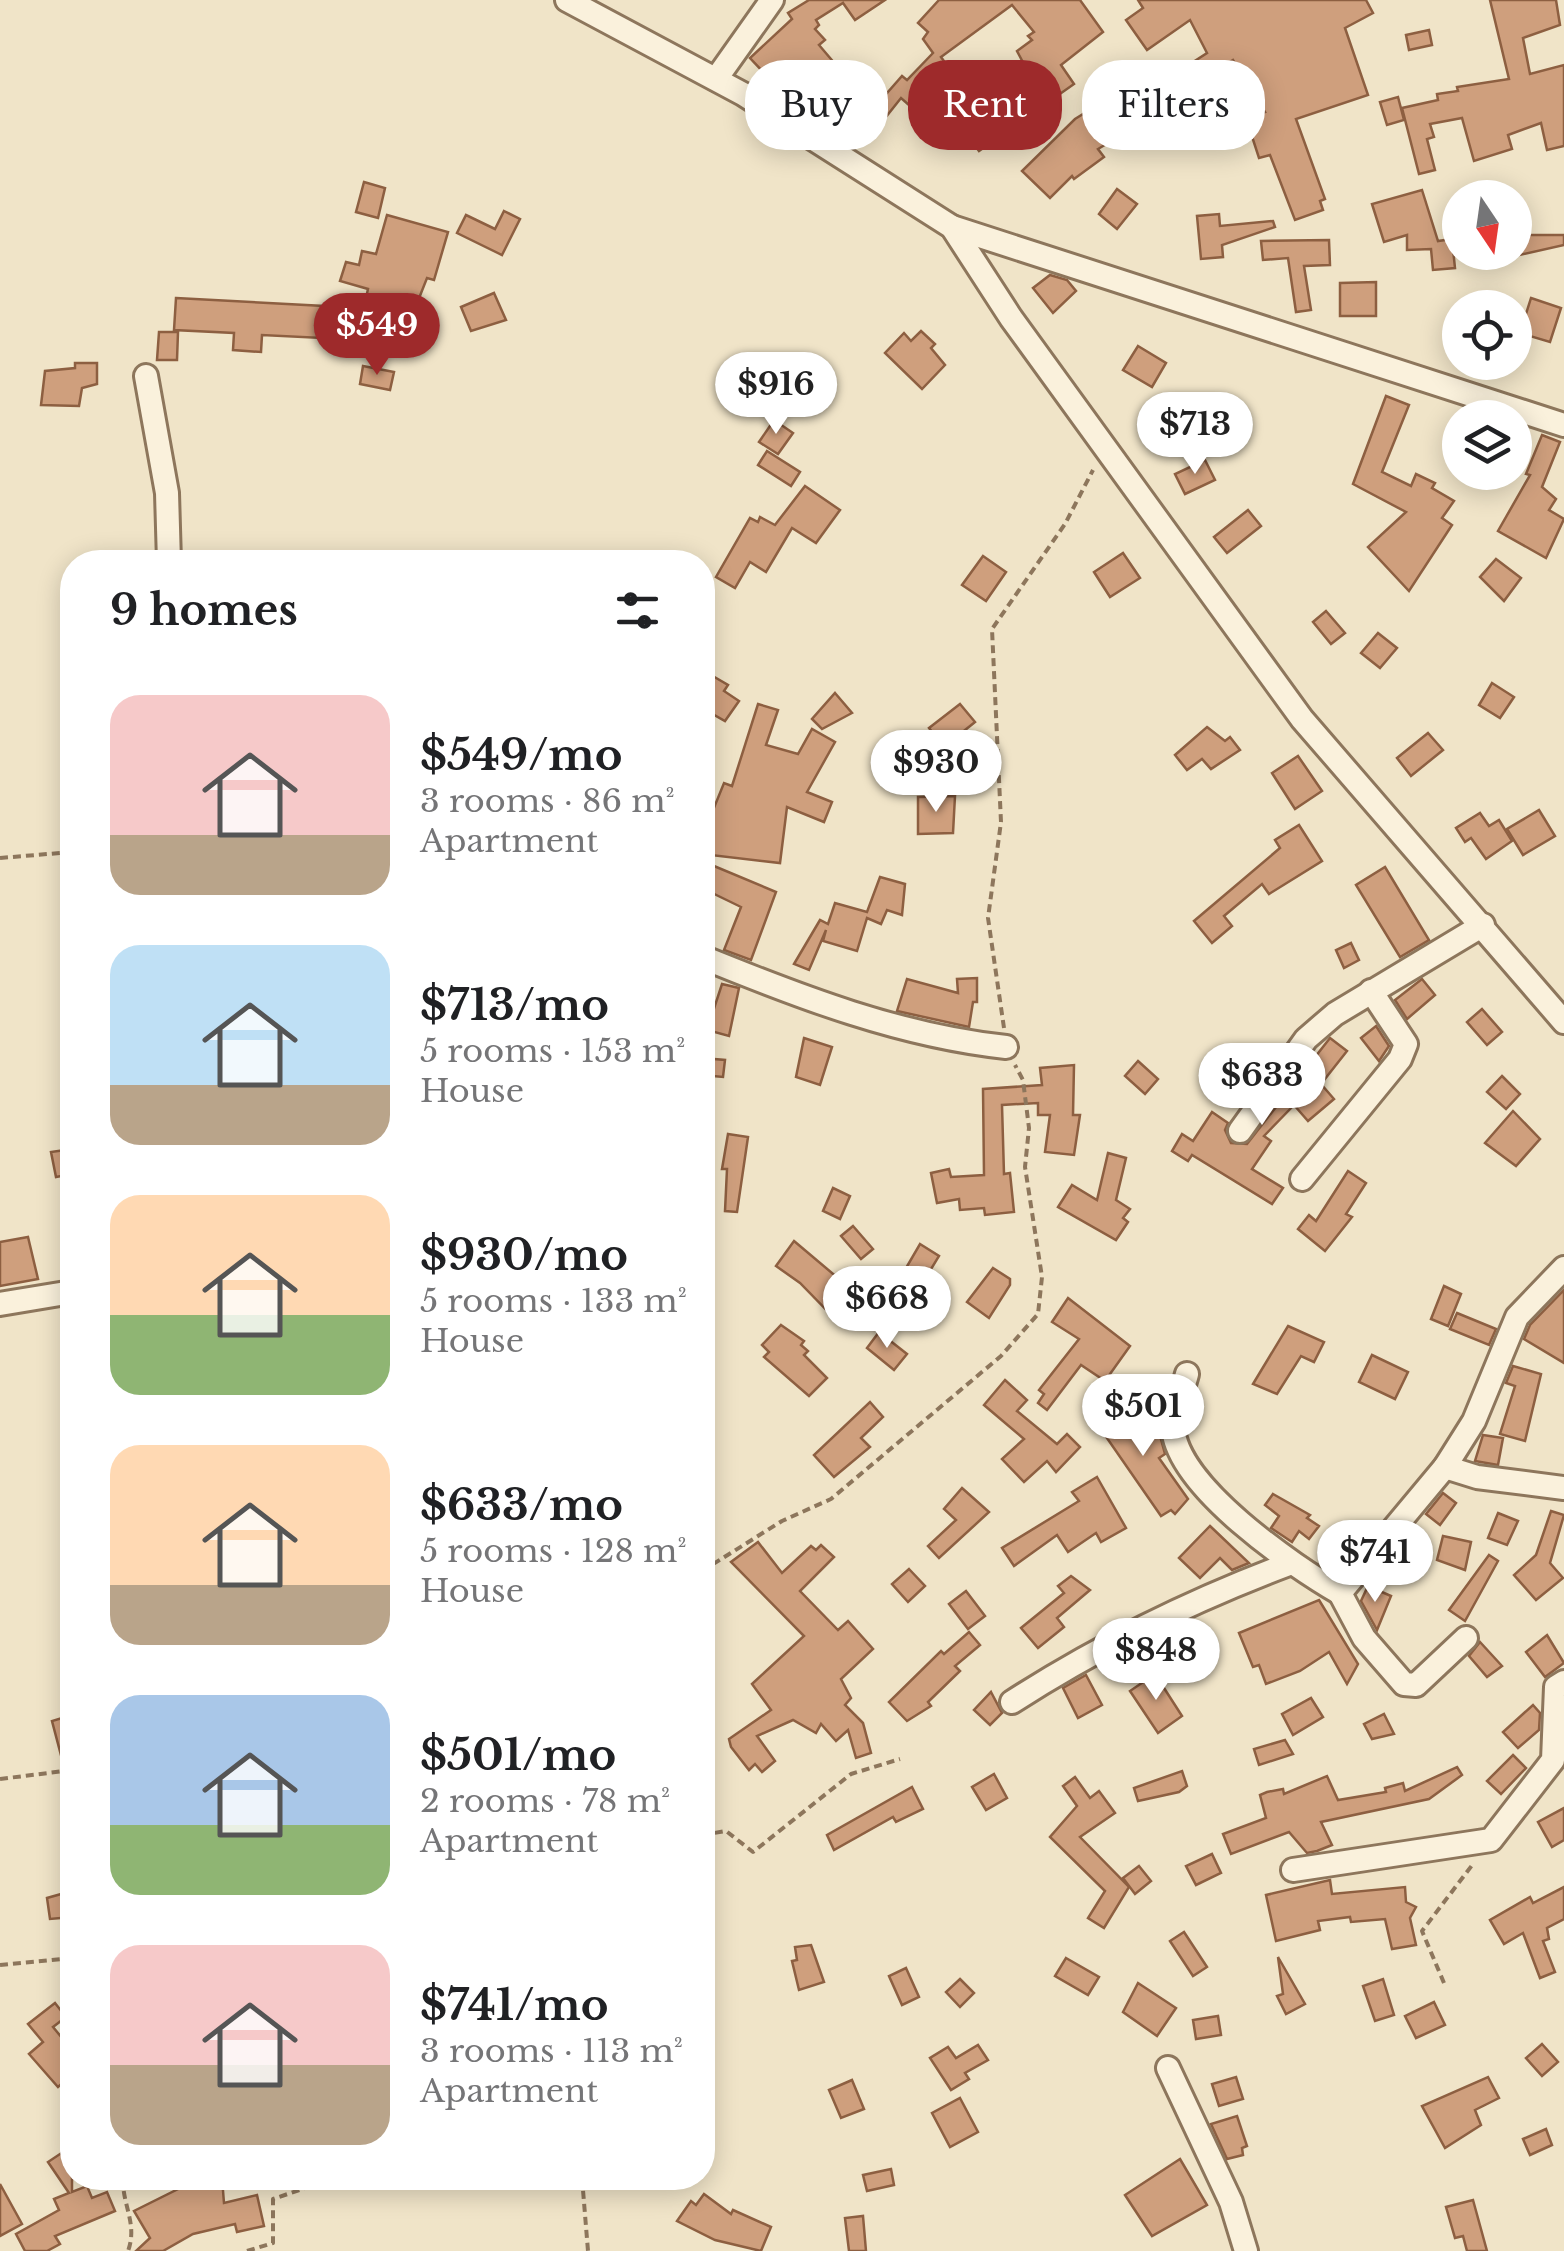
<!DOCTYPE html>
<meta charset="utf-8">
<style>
:root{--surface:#fff;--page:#f6f6f6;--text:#202124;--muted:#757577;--accent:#9e2a2b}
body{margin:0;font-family:"Libre Baskerville",serif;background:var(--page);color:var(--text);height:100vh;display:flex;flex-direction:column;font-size:38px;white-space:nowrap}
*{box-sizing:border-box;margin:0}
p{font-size:32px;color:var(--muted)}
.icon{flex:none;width:55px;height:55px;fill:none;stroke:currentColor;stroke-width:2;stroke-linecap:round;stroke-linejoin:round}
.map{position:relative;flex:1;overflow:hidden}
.drawer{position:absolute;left:60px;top:550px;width:655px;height:1640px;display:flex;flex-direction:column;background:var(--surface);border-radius:40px;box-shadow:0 5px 25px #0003}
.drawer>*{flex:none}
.top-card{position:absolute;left:745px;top:60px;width:668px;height:90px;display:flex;gap:20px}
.needle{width:65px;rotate:167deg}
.tools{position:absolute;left:1442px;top:180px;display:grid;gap:20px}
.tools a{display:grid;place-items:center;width:90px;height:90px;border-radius:50%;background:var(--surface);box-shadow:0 5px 25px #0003;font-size:50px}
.price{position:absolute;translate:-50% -85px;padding:0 22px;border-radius:35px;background:#fff;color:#222;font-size:32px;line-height:65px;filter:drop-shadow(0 2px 5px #0008)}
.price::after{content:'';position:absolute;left:50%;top:60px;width:30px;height:22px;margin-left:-15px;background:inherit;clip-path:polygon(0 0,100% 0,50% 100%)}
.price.current{background:var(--accent);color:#fff}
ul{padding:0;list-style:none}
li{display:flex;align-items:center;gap:30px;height:250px;padding:0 50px}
li span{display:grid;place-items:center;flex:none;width:280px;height:200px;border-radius:30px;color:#555}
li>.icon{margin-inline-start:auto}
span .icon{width:120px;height:120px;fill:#fffc;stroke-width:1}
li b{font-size:42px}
h2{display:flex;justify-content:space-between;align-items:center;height:120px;padding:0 50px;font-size:42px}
.chip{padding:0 35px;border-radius:40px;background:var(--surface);box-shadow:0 5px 25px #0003;font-size:35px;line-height:90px}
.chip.current{background:var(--accent);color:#fff}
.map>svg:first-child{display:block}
</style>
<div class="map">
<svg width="1564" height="2251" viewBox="0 0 1564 2251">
<rect width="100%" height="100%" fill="#f0e4c8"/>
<g fill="#cf9f7d" stroke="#8d5f41" stroke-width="2.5" fill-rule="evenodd">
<path d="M809,0H885L855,20L843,3L816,20L819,25L815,29L825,40L819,45L842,72L848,65L860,76L856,81L880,101L902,76L907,80L933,53L923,39L928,32L918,23L939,0H1080L1103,32L1061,65L1074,84L979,151L931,86L909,105L901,98L870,137L799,63L778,82L766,75L750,58L792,19L788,13ZM1012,5L1034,32L1028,36L1032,40L1017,51L1038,91L998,117L973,83L964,89L941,57Z"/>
<path d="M1138,0H1366L1373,13L1345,28L1368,95L1296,119L1325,199L1320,201L1323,210L1295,220L1270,155L1259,158L1246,118L1265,112L1233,60L1182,92L1185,97L1098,149L1104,157L1074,179L1072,176L1050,198L1022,171L1075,119L1096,106L1098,110L1169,65L1173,75L1207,53L1190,20L1147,50L1126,20L1143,8Z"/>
<path d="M1490,0H1556L1560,25L1523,38L1530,74L1564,65V146L1547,150L1541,123L1508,135L1512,149L1474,161L1462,118L1430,124L1434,137L1427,139L1435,170L1419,174L1402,108L1438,100L1437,94L1458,91L1457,87L1509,79Z"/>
<path d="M1429,30L1432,45L1409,50L1406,35Z"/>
<path d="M1398,97L1404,120L1387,125L1380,102Z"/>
<path d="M364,182L385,188L378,218L356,212Z"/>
<path d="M1117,189L1137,204L1117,229L1099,214Z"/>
<path d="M1422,190L1438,241L1452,239L1455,268L1433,270L1431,249L1407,250V235L1384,242L1372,204Z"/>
<path d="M504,211L520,219L502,255L457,233L466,215L495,229Z"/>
<path d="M1219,214L1220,226L1273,221L1275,227L1222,245L1223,257L1201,259L1197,216Z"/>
<path d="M387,215L448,232L434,280L427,278L414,311L403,307L401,314L364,307L368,289L340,281L346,262L359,265L362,251L376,254Z"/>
<path d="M1515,235H1564V245L1515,256Z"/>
<path d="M1329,240L1330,265L1304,266L1311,310L1296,312L1288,258L1263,260L1261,241Z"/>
<path d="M1050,275L1067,280L1076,291L1053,313L1033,288Z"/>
<path d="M1376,282V316H1340V283Z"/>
<path d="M494,293L506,320L471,331L461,307Z"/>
<path d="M176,298L324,306L322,338L262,335L261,352L233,350L234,333L174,330Z"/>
<path d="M1531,298L1561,308L1550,342L1520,333Z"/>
<path d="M921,331L935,344L931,348L945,365L922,389L885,353L904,333L911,341Z"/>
<path d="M159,332H178L177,360H157Z"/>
<path d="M1138,346L1166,363L1152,387L1123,370Z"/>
<path d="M75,363H97V384L82,388L79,406L41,405L45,371L75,368Z"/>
<path d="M363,366L394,372L390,390L360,384Z"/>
<path d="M1386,396L1409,405L1382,472L1411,486L1416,474L1435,483L1432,488L1454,501L1442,518L1452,525L1409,591L1368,547L1406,512L1353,484Z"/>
<path d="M774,420L793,433L778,454L759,442Z"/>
<path d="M1542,435L1560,442L1542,487L1556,499L1549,510L1564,519L1546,558L1498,531L1530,475L1526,474Z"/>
<path d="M767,451L800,472L791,486L758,465Z"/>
<path d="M1205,460L1215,480L1185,494L1175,474Z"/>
<path d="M805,486L840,510L816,543L792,528L766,572L750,562L735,588L716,577L750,518L758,522L760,517L775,525Z"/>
<path d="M1248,510L1261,526L1227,553L1214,537Z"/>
<path d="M1123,553L1140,578L1110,597L1094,572Z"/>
<path d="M983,556L1006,572L986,601L962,585Z"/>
<path d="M1496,559L1521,578L1504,601L1480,577Z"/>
<path d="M1326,611L1345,633L1331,644L1313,622Z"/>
<path d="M1378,633L1397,648L1380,668L1361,653Z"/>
<path d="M711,675L728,685L724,691L739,701L725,721L702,708V688Z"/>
<path d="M1492,683L1514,697L1500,718L1479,705Z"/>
<path d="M835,693L852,713L822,729L812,719Z"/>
<path d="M758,704L778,710L766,745L798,754L812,729L835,742L807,792L832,802L824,822L787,807L780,863L702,854L709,820L724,783L732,786Z"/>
<path d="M960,704L975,722L944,747L929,728Z"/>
<path d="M1207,727L1225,741L1230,737L1240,750L1211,769L1202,759L1187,770L1175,755Z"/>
<path d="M1428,733L1443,750L1411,776L1397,758Z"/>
<path d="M1298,756L1322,791L1295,809L1272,773Z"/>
<path d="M955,796L953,833L918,834V797Z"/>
<path d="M1539,810L1555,836L1523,855L1507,829Z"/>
<path d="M1480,813L1489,826L1499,820L1512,841L1486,859L1471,838L1465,842L1456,828Z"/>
<path d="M1299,825L1322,861L1269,894L1262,884L1224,916L1232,926L1212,943L1194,921L1280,848L1275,840Z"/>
<path d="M702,861L776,892L751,960L724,950L741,907L702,888Z"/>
<path d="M1385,867L1429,940L1400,957L1356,885Z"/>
<path d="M880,877L905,884L902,915L887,910L881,924L867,918L857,951L823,941L826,930L809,970L794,964L820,920L828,924L835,903L867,912Z"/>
<path d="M1351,943L1359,960L1344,968L1336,950Z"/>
<path d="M977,978V1002H973L969,1027L897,1011L907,979L958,993L957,979Z"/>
<path d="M1422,979L1435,995L1407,1019L1395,1000Z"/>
<path d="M722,984L739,988L729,1036L707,1030Z"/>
<path d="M1482,1009L1502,1032L1487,1045L1467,1022Z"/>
<path d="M1376,1026L1389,1046L1379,1061L1361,1038Z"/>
<path d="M804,1038L832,1047L820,1085L796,1077Z"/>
<path d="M1330,1038L1347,1051L1321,1084L1334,1099L1308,1121L1294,1105L1264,1136L1271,1141L1252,1169L1283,1188L1272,1204L1192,1155L1188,1161L1172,1151L1182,1134L1193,1141L1212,1112L1228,1123L1225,1130L1231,1143L1247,1144Z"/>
<path d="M702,1058L725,1060L723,1077L702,1075Z"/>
<path d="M1138,1061L1158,1079L1145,1094L1125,1076Z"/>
<path d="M1074,1065L1073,1115H1080L1074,1155L1045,1152L1050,1115H1038V1103L1002,1105L1004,1174L1010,1173L1014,1212L985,1215L984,1208L960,1210L959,1199L937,1203L931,1173L949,1169L951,1177L984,1175L983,1089L1042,1085L1040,1068Z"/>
<path d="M1502,1076L1520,1094L1506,1109L1487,1092Z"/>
<path d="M1513,1111L1540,1139L1516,1166L1485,1143Z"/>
<path d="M728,1134L748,1137L737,1212L725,1211L727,1169H722Z"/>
<path d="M72,1149V1174L56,1177L51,1152Z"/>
<path d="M1108,1153L1126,1158L1116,1200L1130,1209L1123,1218L1128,1222L1116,1240L1058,1207L1072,1185L1097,1200Z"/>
<path d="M1348,1171L1366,1183L1346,1214L1352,1217L1325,1251L1298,1229L1309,1215L1316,1221Z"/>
<path d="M833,1188L850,1196L840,1219L823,1211Z"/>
<path d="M853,1226L873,1249L861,1259L841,1236Z"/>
<path d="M28,1237L38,1279L0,1286V1242Z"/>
<path d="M794,1241L864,1300L841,1325L800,1283L776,1266Z"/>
<path d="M920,1244L939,1256L925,1279L906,1268Z"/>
<path d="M993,1268L1010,1279V1285L989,1318L967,1302Z"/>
<path d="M1444,1286L1461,1294L1448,1326L1431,1319Z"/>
<path d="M1564,1290V1363L1524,1339L1530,1325Z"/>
<path d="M1068,1298L1130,1346L1105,1381L1081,1365L1047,1410L1038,1403L1044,1394L1039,1390L1079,1339L1052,1322Z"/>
<path d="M1457,1313L1496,1329L1489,1345L1450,1329Z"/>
<path d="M781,1325L804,1341L801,1345L808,1351L804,1355L827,1378L809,1396L764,1357L769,1352L762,1345Z"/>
<path d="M1288,1326L1324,1342L1314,1362L1301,1356L1277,1394L1253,1384Z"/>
<path d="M879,1332L907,1354L894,1370L867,1348Z"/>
<path d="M1372,1355L1408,1372L1395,1399L1359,1382Z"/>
<path d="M1513,1366L1541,1374L1525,1441L1500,1434L1515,1386L1506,1383Z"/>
<path d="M1005,1380L1027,1400L1017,1411L1057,1444L1067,1434L1080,1447L1056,1472L1047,1461L1024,1482L1002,1459L1024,1439L984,1405Z"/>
<path d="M870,1402L883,1417L861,1438L870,1447L834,1477L814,1455Z"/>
<path d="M1125,1407L1153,1437L1159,1432L1165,1454L1159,1458L1188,1499L1175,1514L1171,1510L1161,1516L1100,1428L1098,1420L1112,1408L1117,1414Z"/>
<path d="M1483,1435L1503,1438L1498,1465L1475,1461Z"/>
<path d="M1097,1477L1126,1528L1101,1542L1096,1533L1068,1552L1057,1535L1014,1566L1002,1548L1079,1501L1072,1492Z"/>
<path d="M962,1488L989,1512L939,1558L928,1546L956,1520L944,1509Z"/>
<path d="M1443,1493L1456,1503L1440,1525L1426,1514Z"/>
<path d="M1273,1494L1310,1515L1307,1518L1319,1526L1309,1539L1299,1531L1292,1542L1271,1528L1279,1516L1265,1505Z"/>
<path d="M1551,1511L1564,1515L1550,1563L1563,1578L1536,1600L1514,1575L1536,1555Z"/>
<path d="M1498,1513L1518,1521L1507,1545L1488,1538Z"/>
<path d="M1210,1526L1249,1563L1232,1570L1220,1558L1200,1578L1179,1558Z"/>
<path d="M1443,1536L1471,1542L1465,1570L1437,1560Z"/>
<path d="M758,1542L782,1573L811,1546L816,1550L821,1545L834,1557L800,1591L838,1630L848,1621L873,1649L841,1679L851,1698L845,1705L863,1723L871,1753L856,1758L848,1730L836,1741L821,1724L816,1733L793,1720L757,1736L775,1761L762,1772L755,1764L749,1770L731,1747L729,1739L771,1710L752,1684L804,1636L731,1562Z"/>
<path d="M1489,1555L1498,1561L1465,1621L1449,1610Z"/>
<path d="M909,1569L925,1586L908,1602L892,1584Z"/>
<path d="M1071,1576L1090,1590L1057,1618L1064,1627L1038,1648L1021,1628L1064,1593L1058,1586Z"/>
<path d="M1368,1586L1391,1596L1377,1630L1361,1601Z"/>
<path d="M966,1591L985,1616L968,1629L949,1604Z"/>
<path d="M1319,1600L1358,1664L1347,1684L1329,1652L1300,1671L1266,1684L1259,1665L1253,1667L1239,1633Z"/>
<path d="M969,1632L980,1645L955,1666L960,1671L928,1702L931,1706L907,1721L889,1702L941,1651L944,1654Z"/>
<path d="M1547,1635L1564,1663L1545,1677L1526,1652Z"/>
<path d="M1480,1642L1502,1666L1487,1677L1469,1656Z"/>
<path d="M1155,1674L1182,1716L1158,1733L1130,1691Z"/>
<path d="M1086,1675L1102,1705L1078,1718L1063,1688Z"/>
<path d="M991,1692L1002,1713L990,1725L974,1710Z"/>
<path d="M1311,1698L1323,1717L1293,1735L1282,1714Z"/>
<path d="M1533,1705L1540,1713L1539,1730L1518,1748L1503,1732Z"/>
<path d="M1384,1714L1394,1734L1372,1739L1364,1724Z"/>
<path d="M72,1715V1777L67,1778L52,1721Z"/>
<path d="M1285,1740L1293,1754L1259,1765L1254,1749Z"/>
<path d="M1513,1755L1526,1768L1501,1794L1487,1781Z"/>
<path d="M1457,1767L1462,1775L1429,1799L1321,1822L1332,1845L1317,1851L1307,1853L1289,1832L1231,1854L1223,1834L1266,1818L1260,1795L1267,1792L1283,1789L1284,1794L1327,1776L1338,1800L1386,1792L1385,1788L1403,1783L1405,1791Z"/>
<path d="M1182,1771L1187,1786L1179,1792L1138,1801L1134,1788Z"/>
<path d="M994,1774L1007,1798L986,1810L972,1787Z"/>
<path d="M1075,1777L1090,1798L1099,1791L1115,1813L1080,1837L1129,1887L1104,1928L1088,1918L1105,1891L1050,1837L1077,1806L1063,1786Z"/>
<path d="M912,1787L923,1809L896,1822L893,1817L834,1850L827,1835Z"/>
<path d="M1564,1808V1840L1552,1847L1538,1822Z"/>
<path d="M1212,1854L1221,1873L1196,1885L1186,1866Z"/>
<path d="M1139,1866L1151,1881L1135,1894L1123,1878Z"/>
<path d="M1330,1880L1332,1894L1405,1887L1406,1902L1416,1907L1410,1918L1416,1945L1392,1949L1385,1919L1351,1922L1350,1917L1318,1921L1320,1930L1276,1941L1266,1895Z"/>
<path d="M1564,1887V1919L1547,1928L1549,1939L1543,1941L1555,1972L1540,1978L1523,1933L1504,1944L1490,1920L1530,1897L1533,1903Z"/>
<path d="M72,1891V1917L50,1919L47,1898Z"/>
<path d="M1184,1932L1207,1967L1193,1976L1170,1941Z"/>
<path d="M811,1945L824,1982L799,1990L792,1961L797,1960L795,1947Z"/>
<path d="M1278,1957L1305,2004L1286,2014L1277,1996L1283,1994Z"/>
<path d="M1066,1958L1099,1977L1088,1995L1055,1976Z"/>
<path d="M906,1968L919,1997L902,2005L889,1976Z"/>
<path d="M960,1979L974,1993L960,2007L946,1992Z"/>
<path d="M1383,1979L1394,2015L1375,2021L1363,1986Z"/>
<path d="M1138,1983L1176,2008L1157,2036L1123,2012Z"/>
<path d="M1434,2002L1445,2025L1416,2038L1405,2016Z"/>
<path d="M55,2003L66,2017L53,2027L72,2050V2075L58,2087L29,2054L43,2042L28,2024Z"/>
<path d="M1218,2016L1221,2035L1196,2039L1193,2020Z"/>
<path d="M1542,2044L1558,2062L1542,2076L1526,2058Z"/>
<path d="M978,2045L988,2060L965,2073L969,2079L951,2090L930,2058L948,2047L956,2058Z"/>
<path d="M1236,2077L1243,2099L1219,2106L1212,2084Z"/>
<path d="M1488,2077L1499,2098L1475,2110L1481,2125L1445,2148L1422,2106Z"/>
<path d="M852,2080L864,2109L841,2118L829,2090Z"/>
<path d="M960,2098L978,2132L950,2147L932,2113Z"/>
<path d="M1237,2116L1247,2146L1242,2148L1243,2155L1227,2159L1211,2124Z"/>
<path d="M1546,2129L1552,2145L1530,2155L1523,2139Z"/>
<path d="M72,2146V2192L87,2186L92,2198L107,2192L115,2211L55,2236L60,2244L47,2251H25L16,2234L59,2210L54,2199L69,2193L48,2162Z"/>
<path d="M1180,2159L1207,2205L1152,2236L1125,2195Z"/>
<path d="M891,2169L894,2185L867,2191L863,2175Z"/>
<path d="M187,2178H222L224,2203L257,2195L264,2226L237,2232L235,2224L193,2234L163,2251H136L150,2238L134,2211L188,2184Z"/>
<path d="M0,2184L22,2224L0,2236Z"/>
<path d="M704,2194L731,2214L733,2210L771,2227L761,2251L715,2240L677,2221L691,2201L696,2205Z"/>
<path d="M1473,2200L1487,2251H1467L1463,2236L1455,2238L1446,2207Z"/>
<path d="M863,2216L866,2251H849L845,2218Z"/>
</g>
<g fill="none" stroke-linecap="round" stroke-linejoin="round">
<defs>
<g id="street">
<path d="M567,0L743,94L952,227L1011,318L1302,719L1564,1022"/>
<path d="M716,79L772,0"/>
<path d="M952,227L1564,425"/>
<path d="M146,376L167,493L169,562"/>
<path d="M702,957C800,997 901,1036 1006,1047"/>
<path d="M1240,1131L1306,1039L1335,1014L1483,925"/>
<path d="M1302,1179L1400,1059L1406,1044L1371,991"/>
<path d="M0,1304L72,1292"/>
<path d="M1187,1374C1183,1390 1173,1411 1173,1427C1176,1486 1293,1566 1340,1593"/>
<path d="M1445,1467L1477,1477L1564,1488"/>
<path d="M1466,1638L1416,1685L1404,1684L1364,1638L1340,1593L1445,1467L1474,1421L1517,1317L1564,1268"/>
<path d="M1012,1702C1099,1646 1193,1600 1289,1564"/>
<path d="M1293,1870L1491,1840L1553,1760L1556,1687L1564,1682"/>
<path d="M1168,2068L1231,2202L1246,2251"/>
</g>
</defs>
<use href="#street" stroke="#8d765c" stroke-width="28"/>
<g stroke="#8d765c" stroke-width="4" stroke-dasharray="8 5" stroke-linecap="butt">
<path d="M0,858L72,852"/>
<path d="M1004,1028L988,918L1001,822L992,629L1065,524L1093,470"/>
<path d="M702,1571L782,1521L831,1499L1001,1356L1038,1314L1042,1277L1025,1167L1029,1128L1023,1080L1015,1065"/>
<path d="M0,1779L72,1770"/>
<path d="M702,1835L726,1831L753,1852L851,1774L900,1759"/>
<path d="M0,1965L72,1958"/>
<path d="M1444,1983L1422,1931L1473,1864"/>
<path d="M123,2178C122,2205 138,2224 128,2251"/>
<path d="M582,2178L588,2251"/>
<path d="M247,2251L273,2243V2199L335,2178"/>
</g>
<use href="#street" stroke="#faf1dc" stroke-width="22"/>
</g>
</svg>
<div class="tools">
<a><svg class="needle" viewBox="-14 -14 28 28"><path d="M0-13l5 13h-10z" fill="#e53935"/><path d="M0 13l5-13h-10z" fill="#757577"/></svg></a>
<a><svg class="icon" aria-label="locate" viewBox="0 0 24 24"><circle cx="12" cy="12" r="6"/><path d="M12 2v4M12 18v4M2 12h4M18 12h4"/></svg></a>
<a><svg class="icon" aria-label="layers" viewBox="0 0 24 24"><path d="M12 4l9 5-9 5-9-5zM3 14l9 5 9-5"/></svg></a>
</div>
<b class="price current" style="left:377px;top:378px">$549</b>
<b class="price" style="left:776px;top:437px">$916</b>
<b class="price" style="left:1195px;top:477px">$713</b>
<b class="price" style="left:936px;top:815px">$930</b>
<b class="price" style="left:1262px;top:1128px">$633</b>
<b class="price" style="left:887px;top:1351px">$668</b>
<b class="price" style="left:1143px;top:1459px">$501</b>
<b class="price" style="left:1375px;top:1605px">$741</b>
<b class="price" style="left:1156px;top:1703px">$848</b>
<div class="top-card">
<a class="chip">Buy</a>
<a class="chip current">Rent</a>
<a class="chip">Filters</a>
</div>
<section class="drawer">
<h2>9 homes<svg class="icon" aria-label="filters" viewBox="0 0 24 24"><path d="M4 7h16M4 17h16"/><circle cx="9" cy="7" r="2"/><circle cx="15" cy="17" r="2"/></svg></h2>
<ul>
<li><span style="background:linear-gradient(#f6c9c9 70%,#b9a48a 0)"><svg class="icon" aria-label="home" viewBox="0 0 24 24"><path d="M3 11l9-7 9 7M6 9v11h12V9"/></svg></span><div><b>$549/mo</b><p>3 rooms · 86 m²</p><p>Apartment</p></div></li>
<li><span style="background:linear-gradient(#bfe0f5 70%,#b9a48a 0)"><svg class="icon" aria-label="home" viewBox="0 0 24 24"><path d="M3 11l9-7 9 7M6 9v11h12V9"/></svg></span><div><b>$713/mo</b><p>5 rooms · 153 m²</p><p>House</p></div></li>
<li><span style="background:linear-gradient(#ffd9b3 60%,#8fb573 0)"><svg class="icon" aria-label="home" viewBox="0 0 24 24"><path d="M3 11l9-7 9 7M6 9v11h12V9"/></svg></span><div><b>$930/mo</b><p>5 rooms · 133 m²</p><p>House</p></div></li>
<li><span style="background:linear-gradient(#ffd9b3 70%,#b9a48a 0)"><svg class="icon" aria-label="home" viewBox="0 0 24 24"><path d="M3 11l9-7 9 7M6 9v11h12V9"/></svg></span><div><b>$633/mo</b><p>5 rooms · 128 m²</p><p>House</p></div></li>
<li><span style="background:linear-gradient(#a9c7e8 65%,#8fb573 0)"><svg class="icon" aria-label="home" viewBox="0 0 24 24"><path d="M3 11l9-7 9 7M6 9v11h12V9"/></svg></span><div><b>$501/mo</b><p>2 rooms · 78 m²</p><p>Apartment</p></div></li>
<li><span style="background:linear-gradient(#f6c9c9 60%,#b9a48a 0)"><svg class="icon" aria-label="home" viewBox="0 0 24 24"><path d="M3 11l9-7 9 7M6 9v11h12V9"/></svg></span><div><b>$741/mo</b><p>3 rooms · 113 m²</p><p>Apartment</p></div></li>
</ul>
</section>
</div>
